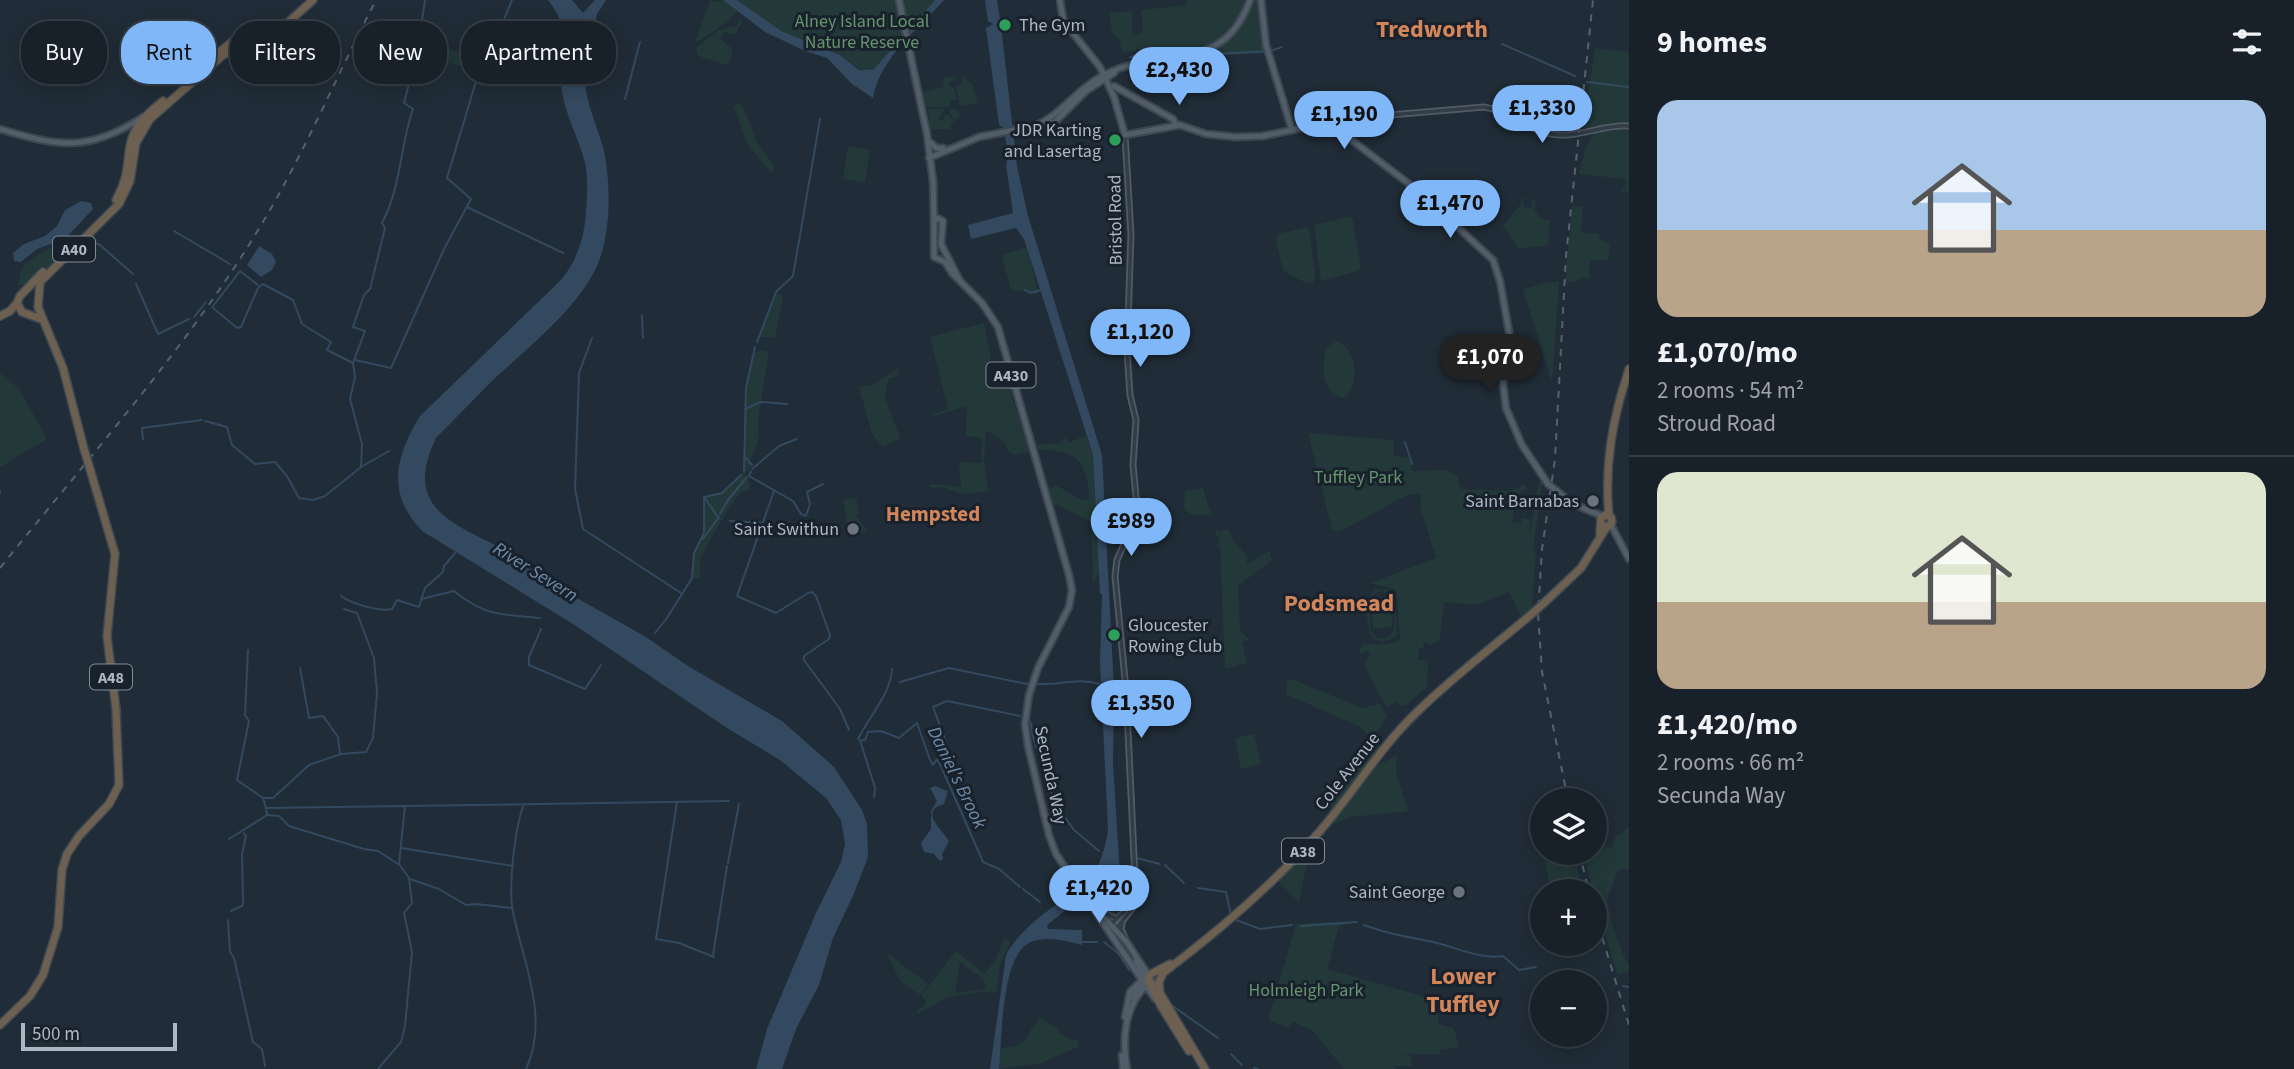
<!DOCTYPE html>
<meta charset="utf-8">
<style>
:root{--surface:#182129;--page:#212931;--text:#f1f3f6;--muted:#9fa3a8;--line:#363e46;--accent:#80b7f8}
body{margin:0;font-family:"Source Sans 3",sans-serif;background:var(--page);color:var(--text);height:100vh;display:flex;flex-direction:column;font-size:26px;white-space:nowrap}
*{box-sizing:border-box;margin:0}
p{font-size:23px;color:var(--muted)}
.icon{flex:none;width:38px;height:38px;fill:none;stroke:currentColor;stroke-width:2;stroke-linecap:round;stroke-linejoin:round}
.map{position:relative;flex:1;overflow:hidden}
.drawer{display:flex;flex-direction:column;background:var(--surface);width:665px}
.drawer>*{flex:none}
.banner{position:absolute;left:21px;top:21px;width:665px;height:63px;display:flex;gap:14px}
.fabs{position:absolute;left:1530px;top:788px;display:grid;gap:14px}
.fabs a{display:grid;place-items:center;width:77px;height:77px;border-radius:50%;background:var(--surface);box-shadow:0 4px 18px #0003,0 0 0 2px var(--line);font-size:35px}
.scale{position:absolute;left:21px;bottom:18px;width:156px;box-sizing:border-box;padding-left:7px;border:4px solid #aeb8c5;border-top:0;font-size:19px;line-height:24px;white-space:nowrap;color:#aeb8c5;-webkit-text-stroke:5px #19222c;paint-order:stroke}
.price{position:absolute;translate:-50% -60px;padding:0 16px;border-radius:24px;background:var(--accent);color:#111;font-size:23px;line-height:46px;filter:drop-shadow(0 2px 4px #0008)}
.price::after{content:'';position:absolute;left:50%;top:42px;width:21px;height:16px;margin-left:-10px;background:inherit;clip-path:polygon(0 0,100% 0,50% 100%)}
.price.current{background:#222;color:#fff}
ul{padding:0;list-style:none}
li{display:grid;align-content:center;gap:14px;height:371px;padding:0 28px}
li+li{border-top:2px solid var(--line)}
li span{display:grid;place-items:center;height:217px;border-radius:21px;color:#555}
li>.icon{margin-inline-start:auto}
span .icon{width:126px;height:126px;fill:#fffc;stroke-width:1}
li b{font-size:30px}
h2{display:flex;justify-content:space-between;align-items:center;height:84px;padding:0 28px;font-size:30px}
.chip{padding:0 24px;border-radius:28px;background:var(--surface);box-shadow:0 4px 18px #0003,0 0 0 2px var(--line);font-size:24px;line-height:63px}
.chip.current{background:var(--accent);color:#111}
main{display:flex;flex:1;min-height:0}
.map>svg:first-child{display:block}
</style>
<main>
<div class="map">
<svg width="1629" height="1069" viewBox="0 0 1629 1069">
<rect width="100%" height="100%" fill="#202c37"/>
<g fill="#233939" fill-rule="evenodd">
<path d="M710,0L717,2L723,0L737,11C728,24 710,34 695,43Z"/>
<path d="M737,0H935L875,68L860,70L840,55L781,31Z"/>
<path d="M1187,0H1249L1232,30L1202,54L1226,43L1246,18L1253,0H1258L1265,53L1201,56L1181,62L1176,58L1162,67L1153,68V63L1160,62L1129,59L1134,54V58L1142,56V51L1137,46L1136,51L1122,52L1120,41L1112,32L1109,13L1132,11V32L1135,35L1143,32L1141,10L1187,5Z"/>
<path d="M739,19L742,21L735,35L725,32L720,39L733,49L728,65L698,56L696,48L719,30L737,26Z"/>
<path d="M422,43L478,56L475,70L419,55Z"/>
<path d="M1595,48L1629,52V125L1611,124L1583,129Z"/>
<path d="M944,76L957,78L947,83L954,88L957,100H951L948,107H926L923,92L943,87Z"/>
<path d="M962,77L972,83L978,103L960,106L956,87L962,85Z"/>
<path d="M738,102L743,106L756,141L775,167L771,173L748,145L734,107Z"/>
<path d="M945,108L939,118L941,122L947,114L954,120L949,111L950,109L959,110L960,117L952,123L950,129H930L928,109Z"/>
<path d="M1615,127L1629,129V192L1620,191L1625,187L1626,179L1579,174L1586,147L1595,131Z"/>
<path d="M848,146L870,150L865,183L843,179Z"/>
<path d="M1521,198L1524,199L1523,207L1532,208V200L1536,201L1534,209L1541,219L1550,220L1548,245L1519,249L1503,226L1520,205Z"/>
<path d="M1572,206L1583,207L1581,232L1599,234V239L1610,243L1608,260H1590L1589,279L1578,278L1580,280L1565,283Z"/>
<path d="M1347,217H1351L1353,221L1361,270L1321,281L1314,225Z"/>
<path d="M1306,227L1309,230L1315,275L1313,283L1304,282L1283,271L1276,238L1278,234Z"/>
<path d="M76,240L31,284L18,285C19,282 19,278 20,274C25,255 59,244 76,240Z"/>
<path d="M1027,247L1038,294L1011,290L1002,255Z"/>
<path d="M1549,282H1559L1552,382L1523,289Z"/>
<path d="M776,292L783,296L775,337H759Z"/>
<path d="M984,323L990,352L991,373L1009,374L1012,397L1029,451L1015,455L1009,452L1004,442L986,430L984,463L989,491L963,494L943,487L930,488L929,485L941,484L961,488L959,462L981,463L982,438L966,436L967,406L932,417L933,414L948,409L930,337Z"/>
<path d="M1335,341C1357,345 1362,387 1343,398C1322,394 1321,364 1326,348Z"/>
<path d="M761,350L769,352L758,420L759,439L750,461L752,465L744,475L749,480L750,490L741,492L732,503L705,549L700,559V578H692L694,553L704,533V497L722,493L744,471L746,388L754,353Z"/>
<path d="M902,366L897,372L898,376L888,379L885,397L900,438L883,447L872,434L859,387L873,385Z"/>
<path d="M0,373L19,389L47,439L0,467Z"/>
<path d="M1308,433L1394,440V456L1408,457L1413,471L1445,470L1457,475L1461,489L1511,491L1524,484L1527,488L1516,496L1512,522L1521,523L1522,518L1530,519L1529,536L1539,482L1543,481L1533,550L1536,551L1532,608L1518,619L1520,614L1509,592L1476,605L1444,602L1440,639L1430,646V643H1424L1423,648H1419L1418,660L1428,661L1427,687L1406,705L1401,706L1397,701L1388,707L1378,693L1365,665L1370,654L1367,651L1361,654L1359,650L1363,644H1389L1400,640L1397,593L1394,589L1370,583L1436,558L1421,509L1420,493L1405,496L1347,528L1338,532L1332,530Z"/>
<path d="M1086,436L1093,455L1099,572L1093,585L1091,522L1058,505L1054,506L1049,489L1057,486L1082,500H1090C1086,461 1078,449 1038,450L1037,445L1063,443V439L1066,438L1069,442Z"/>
<path d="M1203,488L1211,514C1200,515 1193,518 1184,509L1185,491Z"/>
<path d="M856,498L859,512L856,516L868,531L866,532L849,533L848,530L843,500Z"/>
<path d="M1215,522L1218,532L1228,529L1232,539L1247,557V564L1270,551L1272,560L1238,586L1240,630L1249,640L1242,642L1247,663L1225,669L1220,547L1215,546L1219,544L1218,536L1215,537L1216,532L1208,533L1216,531Z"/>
<path d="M1376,589L1389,590L1395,600L1397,636L1383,642L1374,639C1365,628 1364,598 1376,589ZM1379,591L1389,593C1397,606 1400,647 1376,637L1371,630L1370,602L1373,629L1392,627L1391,599L1370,600L1374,594Z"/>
<path d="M1292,679L1362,708L1380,704L1387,717L1372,739L1360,727L1286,694L1287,682Z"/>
<path d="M1254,734L1261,764L1241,769L1235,738Z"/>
<path d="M1371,743L1377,744L1380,749L1319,830L1317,828L1331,811L1322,789L1344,776Z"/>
<path d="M1397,755L1396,771L1408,811L1350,817L1328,826L1370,770Z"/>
<path d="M1629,827V869L1618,870L1607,899L1613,927L1624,957L1629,964V971L1618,975L1595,902L1584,852H1594V843L1612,849L1615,837Z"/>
<path d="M1321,836L1308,858L1299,902L1278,881Z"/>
<path d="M1573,852L1583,891H1551L1543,853Z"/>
<path d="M1108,877L1109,893H1115L1108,894V911L1119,912L1121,908H1124L1128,900L1123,897L1131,900L1115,916L1102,911V907H1097L1085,893L1093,891Z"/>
<path d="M1327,922H1343L1342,926H1339L1327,969L1436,1000L1439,1024L1454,1028L1459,1048L1441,1049L1440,1054H1393L1411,1055L1412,1066H1394L1396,1069H1344L1313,1031L1293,1021L1288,1028L1268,1020L1296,924Z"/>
<path d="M1007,939L1010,943L1000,964L996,993L980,992L948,997L917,1014V1010L924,1006L926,1001L921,996L956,951L985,974L996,959L1003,941ZM960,962L984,980L986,989L955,993Z"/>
<path d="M887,953L928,984L920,995L900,981Z"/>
<path d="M1040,1018L1059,1029L1058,1032L1072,1040H1078V1047L1041,1063L998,1069L1000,1048C1029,1048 1024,1035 1040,1018Z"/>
</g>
<g fill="#33495f">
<path d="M548,0H572L583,13L595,0H606L597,14L587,60L589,64C576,88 601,130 605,156C611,190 611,240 594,272C570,316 528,347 492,381C473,400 455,419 436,438C407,499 439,518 491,543C511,552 532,568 550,581L552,584L646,637L688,666L782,721L834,767L862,810L867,824L868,857L853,896L833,938L819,985L796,1029L782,1069H756L767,1029L816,913L841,862L845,844L841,820L826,798L780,760L727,728L576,626L422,531C386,493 395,457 420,416L561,280C584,251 586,225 587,190C587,181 587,172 585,163C579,139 566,117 562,92C557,54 576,35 548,0Z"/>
<path d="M723,0H737L781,31L840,55L859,70L874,69L935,0H944C918,29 880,58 873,98L852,84L827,58L805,51L765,32Z"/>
<path d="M985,0H997L1000,19L996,25L1001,26L1017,166L1028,216L1102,455L1114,689L1113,763L1121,892H1109L1110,879L1106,878L1047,925L1048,929L1082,930V945C1066,941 1045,935 1029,943C1001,957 1002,1039 999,1069H990L1006,955C1019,930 1047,911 1070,895L1074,896C1095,881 1105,854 1108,829L1100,662L1102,594H1100L1093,455L1024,239L1016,228L971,239L968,225L1013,213L1006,165C1009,156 1005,138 1004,128L999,125L986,28L993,24L988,21Z"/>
<path d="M81,201L91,203L93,209L65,239L37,249L21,262L14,261L13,253L24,244L45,236L57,226L65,210Z"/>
<path d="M259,246L272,254L276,262L272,270L261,277L247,265Z"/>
<path d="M935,786L948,791L944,804C918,811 943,830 949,841L942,854L943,859L940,861L934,854L924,852L921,843L931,829V811L937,801L930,788Z"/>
</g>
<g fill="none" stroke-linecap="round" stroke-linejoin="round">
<g stroke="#33495f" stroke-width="2">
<path d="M1502,44L1575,76"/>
<path d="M417,54L425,0"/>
<path d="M1199,55L1270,51L1282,47"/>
<path d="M1130,57L1145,54"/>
<path d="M478,75L491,51L512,0"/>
<path d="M1587,82L1629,87"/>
<path d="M625,99L640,42"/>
<path d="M467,207L563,253"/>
<path d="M174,231L230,264"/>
<path d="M91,241L100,245L133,274"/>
<path d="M136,284L158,334L189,319"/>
<path d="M1025,290L1030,293L1041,290"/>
<path d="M213,306L240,271L258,285"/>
<path d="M212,307L237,328L241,327L258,288L263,284L293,300L302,324L331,342L327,350L353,363L355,377L350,399L362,444L361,467"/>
<path d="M642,315L643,338"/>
<path d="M194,317L206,302"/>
<path d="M592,338L579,373L575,489L583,529L681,593"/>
<path d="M757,342L776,292L793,276L820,119"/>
<path d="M355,360L391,368L444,249L471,199L447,178L477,78"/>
<path d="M353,363L365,331L353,327L364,295L370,289L385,228L382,223C401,188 400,146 413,109L404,103L416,57"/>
<path d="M745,409L761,402L787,404"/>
<path d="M205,421L227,427L232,445L255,464L275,462L287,476L299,498L313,500L325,496L361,467L389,451"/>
<path d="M143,439L142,428L202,420"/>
<path d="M1405,442L1412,464"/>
<path d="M746,458L752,465"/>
<path d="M752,469L779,446L797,439"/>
<path d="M744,471L746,388L755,347"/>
<path d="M751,472L749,476L793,501L801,514L806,516L810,504L807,492L823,484"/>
<path d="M0,491V493"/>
<path d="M774,491L737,596L776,613L808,593L812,592L816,596L830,635L829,639L804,656V660L840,709L849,730"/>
<path d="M704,497L718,517"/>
<path d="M720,514L728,500L747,477"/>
<path d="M730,521L763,523"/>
<path d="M703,539L719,517"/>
<path d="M341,596C352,604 380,612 392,609L397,600L419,607L425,588L443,572L444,566L455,553"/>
<path d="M421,599L454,591C486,617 501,614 540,618"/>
<path d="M541,629L529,657V665L585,689L601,665"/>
<path d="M655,633L667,618L692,578L694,553L704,533V497L722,493L741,475"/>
<path d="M248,650L245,715L249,721L237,780L263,798L266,808"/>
<path d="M300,668L309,718L323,716L338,737L340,755"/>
<path d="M900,682L949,668L1027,684"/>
<path d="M1036,684C1058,686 1077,677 1100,684"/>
<path d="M1029,720L1031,723C1032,743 1040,756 1047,773C1050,780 1047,785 1052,794"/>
<path d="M858,739C869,717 891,693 892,669"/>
<path d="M860,740L875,788L874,797"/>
<path d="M862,740H865L868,732L881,731L899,738L917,723L930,760L933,765L937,759L941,766L983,862L999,869L1020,887"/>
<path d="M953,760L933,707L947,701L1020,716"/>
<path d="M955,762L970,806"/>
<path d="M263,798H273L309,765L341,754L366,752L373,738L377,693L374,658L357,613L344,609"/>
<path d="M677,802L656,939L679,943L714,957"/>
<path d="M406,806L729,801"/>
<path d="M523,806C515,830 508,886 513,912C523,962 550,1018 526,1069"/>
<path d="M1057,806L1074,830L1099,851"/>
<path d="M267,815L266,808L405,806L399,864L409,878L412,903L404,913L412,952L405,1026L401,1042L378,1069"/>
<path d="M229,839L267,815L279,816L289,826L364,849L378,851L398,864"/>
<path d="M401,848L513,866"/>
<path d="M1136,858L1160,864"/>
<path d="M728,863L739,804"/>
<path d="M1165,865L1184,883"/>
<path d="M410,879L439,889L466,905L476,904L512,908"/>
<path d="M1198,888L1226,892L1231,915"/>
<path d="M1023,889L1040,902"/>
<path d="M231,911L242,906L243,902L242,854L246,836L244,833"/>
<path d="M228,920L230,952L234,958L253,1042L262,1049L265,1066"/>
<path d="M1236,920L1260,929L1292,925"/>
<path d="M1364,925C1385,933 1406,937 1428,941C1452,945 1478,960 1503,956L1519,970L1536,967"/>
<path d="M1301,926L1357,922"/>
<path d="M1081,942H1097"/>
<path d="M1104,942L1118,953L1129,970"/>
<path d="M713,955L727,866"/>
<path d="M1623,986L1629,987"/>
<path d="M1170,1004L1218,1038"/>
<path d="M1231,1054L1242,1065"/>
<path d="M1254,1068L1258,1069"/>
</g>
<defs>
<g id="minor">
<path d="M1332,128L1335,121L1343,119L1484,107C1509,110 1526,130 1551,134C1577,139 1603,124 1629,126"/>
<path d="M1100,911L1115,918"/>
<path d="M1122,923L1121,929L1125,938"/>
<path d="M1110,925L1130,906L1134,893"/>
<path d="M1116,929L1132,909L1136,898L1126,690L1115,576L1117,560L1132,526L1137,507L1133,465L1136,420L1130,395L1127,350L1131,235L1125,135"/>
</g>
<g id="major">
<path d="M899,0L927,134L933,181"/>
<path d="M1060,0L1063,19L1068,27L1100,67L1114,97L1125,135"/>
<path d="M1261,0L1266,45L1292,130"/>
<path d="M1114,86L1173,119L1176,125"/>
<path d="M1033,127C1064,114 1074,90 1106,74C1162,46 1223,76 1250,0"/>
<path d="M0,129C59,147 89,152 143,117"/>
<path d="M1125,135L1180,125L1206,134L1236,137L1263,136L1316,125L1341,132L1421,193L1493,260L1500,281L1511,343L1503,384L1506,408L1522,445L1548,484"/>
<path d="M931,143L936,148H943"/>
<path d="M929,158L979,137L1055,122L1086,91L1114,73"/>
<path d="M933,179L934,221"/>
<path d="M959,279L941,244L943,221L937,218L934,221V257L945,262L952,273L982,303L998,327L1069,575L1072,590L1069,607L1038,668L1029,695L1025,724L1028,746L1049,835L1056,854L1155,999"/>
<path d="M1557,491L1571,503L1602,516"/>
<path d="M1611,525L1629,559"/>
<path d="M1094,907L1126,941L1160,993"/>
<path d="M1136,961L1147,980"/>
<path d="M1132,997L1146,982"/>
<path d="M1125,1017L1130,992L1144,978"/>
<path d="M1122,1055L1123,1069"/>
<path d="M1127,1069C1122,1040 1124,1007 1146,986"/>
</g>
<g id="highway">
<path d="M206,63L232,42L265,31"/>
<path d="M116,200C141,156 111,141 163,101"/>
<path d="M0,316L10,311L17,303"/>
<path d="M41,319L22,312L17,303L20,296L43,272"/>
<path d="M84,449L63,368L38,307L40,282L119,204L130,181L136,143L150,119L223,55L283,27L313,0"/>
<path d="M1609,516C1604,464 1613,417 1629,369"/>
<path d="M1600,534L1601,518L1605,515L1611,517L1612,522L1610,526H1602"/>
<path d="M1544,603L1581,568L1606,528"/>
<path d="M1170,964L1149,975L1148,979L1161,1006L1189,1051"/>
<path d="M0,1025L30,996L43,975L58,927L62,870L67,854L79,836L109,804L119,785L116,709L107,636L115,554L90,469"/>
<path d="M1205,1069L1160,993L1159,982L1163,973C1220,930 1273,885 1320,831C1354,792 1380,747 1418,711C1452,678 1491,648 1527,618"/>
</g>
</defs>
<use href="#minor" stroke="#515b66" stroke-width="7"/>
<use href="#major" stroke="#3d4651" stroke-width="9"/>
<use href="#highway" stroke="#3e4852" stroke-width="10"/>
<use href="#minor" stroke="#333d48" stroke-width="3.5"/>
<use href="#major" stroke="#515d68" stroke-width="5"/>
<use href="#highway" stroke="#6e6050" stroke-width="7"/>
<g stroke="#55626f" stroke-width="2" stroke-dasharray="7 7" stroke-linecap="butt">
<path d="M0,568C89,457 186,349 260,227C304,154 337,75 376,0"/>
<path d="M1568,800L1542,672L1538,613L1542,549L1555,459L1566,256L1593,0"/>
<path d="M1579,852L1589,891"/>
<path d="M1594,911L1629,1025"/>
</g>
<defs>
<path id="major-bridge" d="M1548,484L1557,491"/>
<g id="highway-bridge">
<path d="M84,449L90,469"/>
<path d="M1527,618L1544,603"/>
</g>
</defs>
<use href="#major-bridge" stroke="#3d4651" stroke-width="9" stroke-linecap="butt"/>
<use href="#highway-bridge" stroke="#3e4852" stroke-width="10" stroke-linecap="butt"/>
<use href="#major-bridge" stroke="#515d68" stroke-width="5"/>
<use href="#highway-bridge" stroke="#6e6050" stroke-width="7"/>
</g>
<g fill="#2e9e5b" stroke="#19222c" stroke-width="2.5">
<circle cx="1005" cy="25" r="7"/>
<circle cx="1115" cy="140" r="7"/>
<circle cx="1114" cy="635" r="7"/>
</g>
<g fill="#6b7280" stroke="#19222c" stroke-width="2.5">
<circle cx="1593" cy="501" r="7"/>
<circle cx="853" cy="529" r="7"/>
<circle cx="1459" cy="892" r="7"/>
</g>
<g text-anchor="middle" stroke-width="6" stroke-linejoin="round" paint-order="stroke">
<g fill="#19222c" stroke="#818b97" stroke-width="2">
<rect x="53" y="236.5" width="42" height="25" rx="5"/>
<rect x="986.5" y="362.5" width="49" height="25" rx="5"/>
<rect x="90" y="664.5" width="42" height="25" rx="5"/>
<rect x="1282" y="838.5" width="42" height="25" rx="5"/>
</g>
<g font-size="16" font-weight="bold" fill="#aeb8c5">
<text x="74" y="255">A40</text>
<text x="1011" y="381">A430</text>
<text x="111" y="683">A48</text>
<text x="1303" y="857">A38</text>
</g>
<g font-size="18" fill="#65956d" stroke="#19222c">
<text x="862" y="27">Alney Island Local<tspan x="862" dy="21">Nature Reserve</tspan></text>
<text x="1358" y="483">Tuffley Park</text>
<text x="1306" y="996">Holmleigh Park</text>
</g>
<g font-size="18" fill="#aeb8c5" stroke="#19222c" text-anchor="end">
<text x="1019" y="31" text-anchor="start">The Gym</text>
<text x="1101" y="136">JDR Karting<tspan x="1101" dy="21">and Lasertag</tspan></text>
<text x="1579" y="507">Saint Barnabas</text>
<text x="839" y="535">Saint Swithun</text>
<text x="1128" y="631" text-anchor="start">Gloucester<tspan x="1128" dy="21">Rowing Club</tspan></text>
<text x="1445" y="898">Saint George</text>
</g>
<g font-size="18" fill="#aeb8c5" stroke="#19222c">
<text transform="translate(1115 220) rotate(-91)" y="6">Bristol Road</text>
<text transform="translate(1347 771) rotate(-52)" y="6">Cole Avenue</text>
<text transform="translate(1051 775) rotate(78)" y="6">Secunda Way</text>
</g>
<g font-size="19" font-style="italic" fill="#6e8ba9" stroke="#19222c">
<text transform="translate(536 571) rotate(32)" y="7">River Severn</text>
<text transform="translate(958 777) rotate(64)" y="7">Daniel's Brook</text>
</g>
<g font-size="21" font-weight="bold" fill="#d3865a" stroke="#19222c">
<text x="933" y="521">Hempsted</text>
</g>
<g font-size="24" font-weight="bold" fill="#d3865a" stroke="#19222c">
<text x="1432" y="37">Tredworth</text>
<text x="1339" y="611">Podsmead</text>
<text x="1463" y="984">Lower<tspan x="1463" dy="28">Tuffley</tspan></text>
</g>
</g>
</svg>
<div class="fabs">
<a><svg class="icon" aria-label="layers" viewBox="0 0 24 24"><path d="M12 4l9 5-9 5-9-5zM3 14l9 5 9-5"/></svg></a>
<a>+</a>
<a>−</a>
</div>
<div class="scale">500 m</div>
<b class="price" style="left:1179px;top:107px">£2,430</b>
<b class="price" style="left:1542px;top:145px">£1,330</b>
<b class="price" style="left:1344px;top:151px">£1,190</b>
<b class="price" style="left:1450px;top:240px">£1,470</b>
<b class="price" style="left:1140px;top:369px">£1,120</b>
<b class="price current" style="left:1490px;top:394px">£1,070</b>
<b class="price" style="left:1131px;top:558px">£989</b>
<b class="price" style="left:1141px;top:740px">£1,350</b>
<b class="price" style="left:1099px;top:925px">£1,420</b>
<div class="banner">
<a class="chip">Buy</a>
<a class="chip current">Rent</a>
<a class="chip">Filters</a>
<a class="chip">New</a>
<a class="chip">Apartment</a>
</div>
</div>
<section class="drawer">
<h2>9 homes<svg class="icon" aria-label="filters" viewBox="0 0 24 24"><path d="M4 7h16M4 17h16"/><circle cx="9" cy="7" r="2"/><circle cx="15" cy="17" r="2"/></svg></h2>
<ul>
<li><span style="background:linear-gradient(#a9c7e8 60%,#b9a48a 0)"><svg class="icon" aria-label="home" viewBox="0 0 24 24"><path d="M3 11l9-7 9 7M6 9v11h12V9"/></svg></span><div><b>£1,070/mo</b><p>2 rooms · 54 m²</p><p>Stroud Road</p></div></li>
<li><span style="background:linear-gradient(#dfe7d0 60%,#b9a48a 0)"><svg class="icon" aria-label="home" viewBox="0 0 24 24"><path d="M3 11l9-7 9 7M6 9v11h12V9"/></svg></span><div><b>£1,420/mo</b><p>2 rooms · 66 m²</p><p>Secunda Way</p></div></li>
</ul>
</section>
</main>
